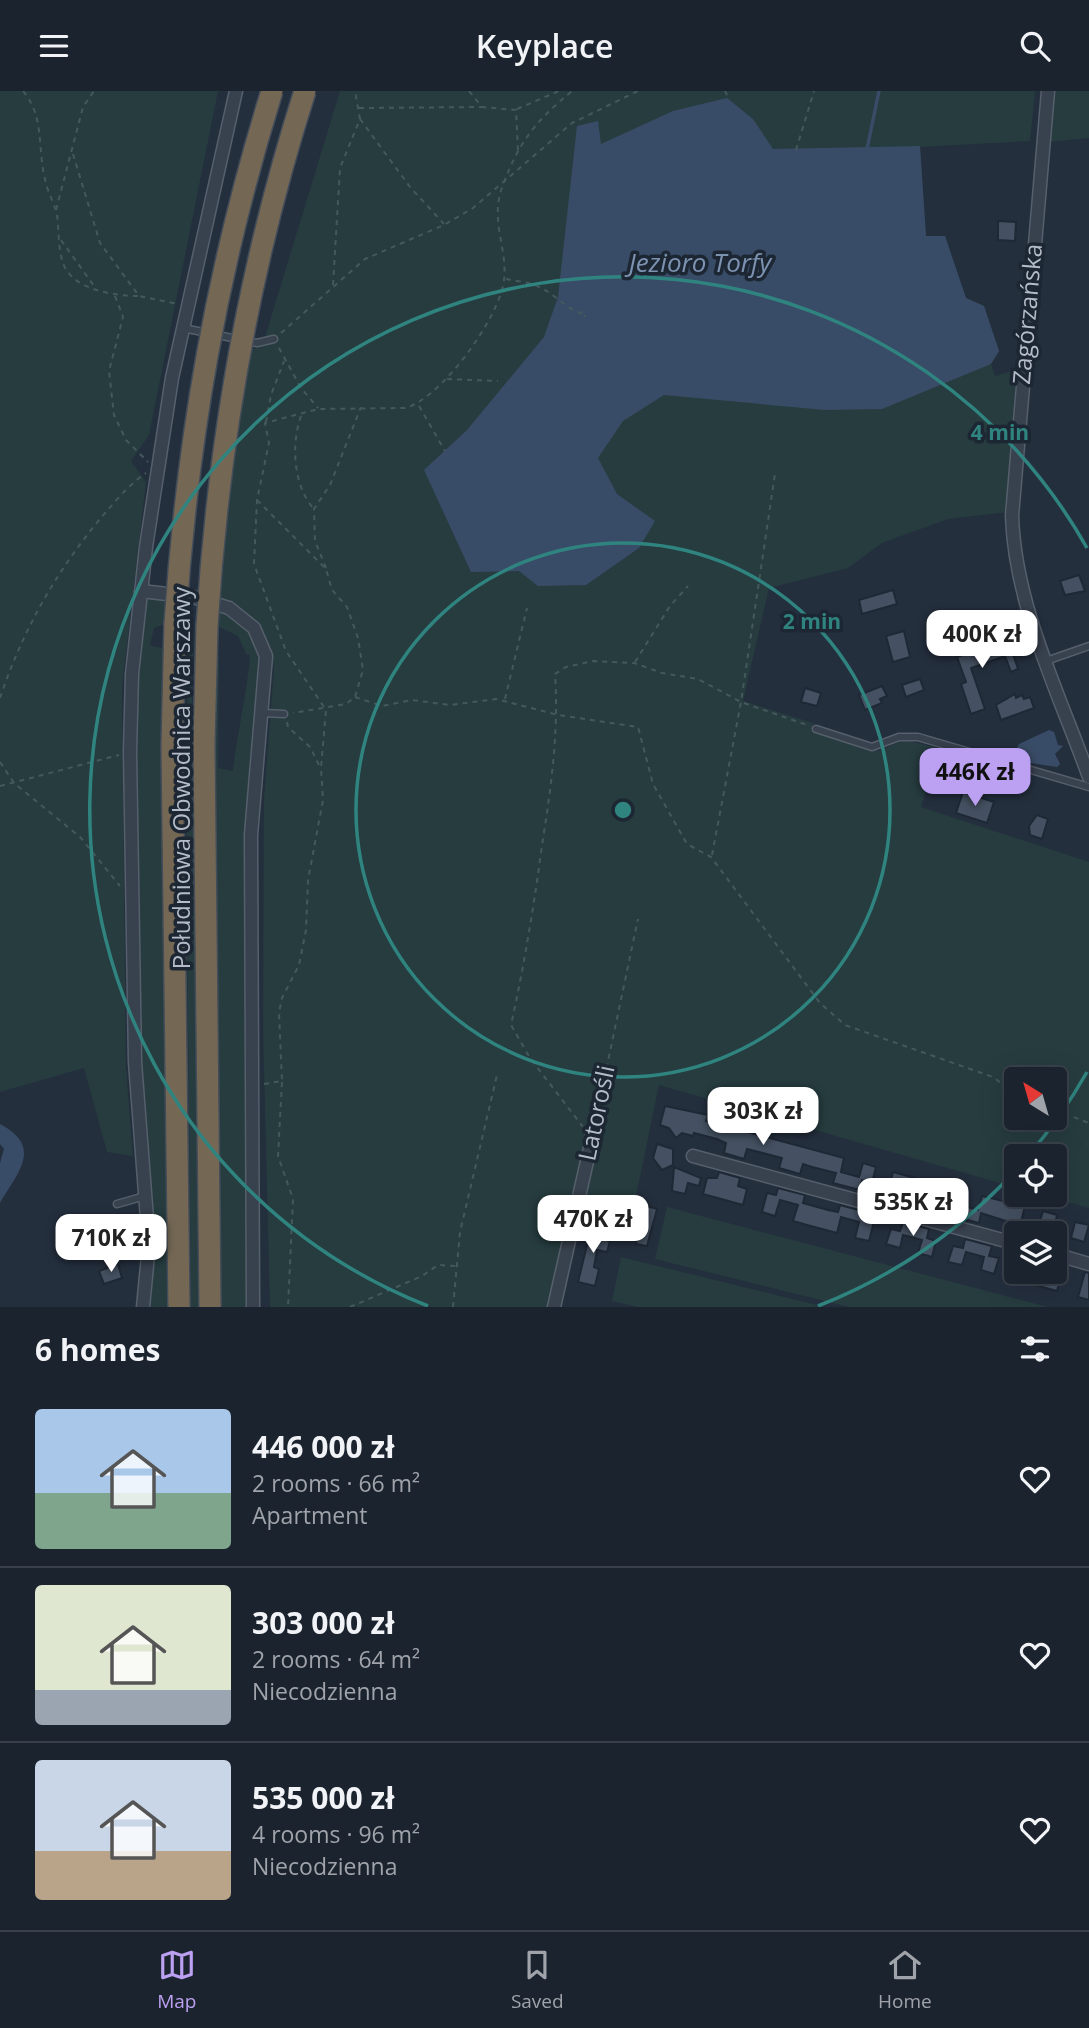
<!DOCTYPE html>
<meta charset="utf-8">
<style>
:root{--surface:#1b232e;--page:#282f3a;--text:#f1f3f6;--muted:#a0a4aa;--line:#39404a;--accent:#bca0f2}
body{margin:0;font-family:"Open Sans",sans-serif;background:var(--page);color:var(--text);height:100vh;display:flex;flex-direction:column;font-size:26px;white-space:nowrap}
*{box-sizing:border-box;margin:0}
p{font-size:23px;color:var(--muted)}
.icon{flex:none;width:38px;height:38px;fill:none;stroke:currentColor;stroke-width:2;stroke-linecap:round;stroke-linejoin:round}
.map{position:relative;height:1216px;overflow:hidden}
.drawer{display:flex;flex-direction:column;background:var(--surface);flex:1}
.drawer>*{flex:none}
.needle{width:46px;rotate:323deg}
.tools{position:absolute;left:1004px;top:976px;display:grid;gap:14px}
.tools a{display:grid;place-items:center;width:63px;height:63px;border-radius:7px;background:var(--surface);box-shadow:0 7px 28px #0002,0 0 0 2px var(--line);font-size:35px}
.price{position:absolute;translate:-50% -60px;padding:0 16px;border-radius:14px;background:#fff;color:#222;font-size:23px;line-height:46px;filter:drop-shadow(0 2px 4px #0008)}
.price::after{content:'';position:absolute;left:50%;top:42px;width:21px;height:16px;margin-left:-10px;background:inherit;clip-path:polygon(0 0,100% 0,50% 100%)}
.price.on{background:var(--accent);color:#111}
ul{padding:0;list-style:none}
li{display:flex;align-items:center;gap:21px;height:175px;padding:0 35px}
li+li{border-top:2px solid var(--line)}
li span{display:grid;place-items:center;flex:none;width:196px;height:140px;border-radius:7px;color:#555}
li>.icon{margin-inline-start:auto}
span .icon{width:84px;height:84px;fill:#fffc;stroke-width:1}
li b{font-size:30px}
h2{display:flex;justify-content:space-between;align-items:center;height:84px;padding:0 35px;font-size:30px}
header{display:flex;justify-content:space-between;align-items:center;height:91px;padding:0 35px;background:var(--surface);font-size:32px;font-weight:600}
.tab-bar{display:flex;justify-content:space-around;align-items:center;height:98px;border-top:2px solid var(--line);background:var(--surface);font-size:19px;color:var(--muted)}
.tab-bar a{display:grid;justify-items:center;gap:4px}
.tab-bar .on{color:var(--accent)}
.map>svg:first-child{display:block}
</style>
<header><svg class="icon" aria-label="menu" viewBox="0 0 24 24"><path d="M4 6h16M4 12h16M4 18h16"/></svg>Keyplace<svg class="icon" aria-label="search" viewBox="0 0 24 24"><circle cx="10" cy="10" r="6"/><path d="M15 15l6 6"/></svg></header>
<div class="map">
<svg width="1089" height="1216" viewBox="0 0 1089 1216">
<rect width="100%" height="100%" fill="#242f3e"/>
<g fill="#263c3f" fill-rule="evenodd">
<path d="M0,0H218L149,344L131,370L146,391L122,596L126,977L133,1065L107,1061L84,977L0,1001Z"/>
<path d="M340,0H1035L1030,50L920,56L926,145H945L966,207L984,215L999,260L991,273L995,285L1016,279L1009,421L948,428L882,452L848,477L769,497L743,610L813,632L811,639L879,660L904,649L939,657L921,716L1089,771V1117L1043,1104H1055V1066H1017V1097L659,994L631,1129L583,1118L562,1216H270L263,935L264,708L274,577C269,542 253,520 219,509L233,366L252,258L262,256ZM1017,989H1055V1027H1017Z"/>
<path d="M1054,0H1089V47L1048,51Z"/>
<path d="M153,507L166,508L165,533L154,537L150,554L165,558L161,621L167,1216H148L154,1152L153,1110L142,1021L136,604L146,510Z"/>
<path d="M219,518L245,536L254,548L262,575L247,705L249,1216H220L215,565H219V578L218,677L233,680C237,641 247,604 250,564L246,563L238,545L217,535Z"/>
<path d="M194,542L192,588L198,1216H191L186,750L188,543Z"/>
<path d="M667,1116L1048,1216H849L655,1168Z"/>
<path d="M621,1166L825,1216H638L612,1210Z"/>
</g>
<g fill="#394c67">
<path d="M727,7L753,28L773,58L920,55L926,145H945L966,207L984,215L999,260L991,273L882,318L825,319L664,304L623,330L598,367L617,403L655,430L639,457L586,494L538,495L519,480L471,481L424,379L467,339L544,246L558,206L577,35L598,30L601,53L673,20Z"/>
<path d="M1049,639L1054,641L1058,654L1063,655L1055,663L1060,673L1057,676L1024,671L1016,658L1019,653Z"/>
<path d="M0,1033C43,1056 19,1080 0,1112V1072L4,1058L0,1053Z"/>
</g>
<g fill="none" stroke-linecap="round" stroke-linejoin="round">
<path stroke="#394c67" stroke-width="3.5" d="M867,58L879,0"/>
</g>
<g fill="#455162" stroke="#1f2835" stroke-width="2">
<path d="M998,130L1016,131L1015,150L998,149Z"/>
<path d="M1079,484L1085,500L1065,504L1060,490Z"/>
<path d="M893,499L897,513L862,523L859,509Z"/>
<path d="M904,540L910,566L893,571L886,545Z"/>
<path d="M1008,548L1018,578L1011,581L1005,565L971,577L985,618L971,623L961,593L966,591L957,566Z"/>
<path d="M920,588L924,599L906,606L902,594Z"/>
<path d="M882,595L887,605L880,608L882,612L865,619L859,604Z"/>
<path d="M805,597L821,602L817,615L801,611Z"/>
<path d="M1015,603L1016,607L1022,604L1024,608L1030,606L1034,617L1001,629L996,614Z"/>
<path d="M963,701L994,711L987,732L956,722Z"/>
<path d="M1037,724L1048,728L1042,748L1030,744L1029,735Z"/>
<path d="M665,1015L708,1024L706,1030L844,1067L841,1081L859,1086L863,1072L876,1076L872,1092L862,1089L860,1099L833,1092L836,1082L812,1076L803,1073L800,1083L779,1077L782,1067L747,1058L744,1068L724,1062L726,1052L717,1048L694,1042L693,1045L682,1042L676,1047L669,1037L660,1034Z"/>
<path d="M657,1053L673,1058V1074L662,1079L653,1067Z"/>
<path d="M674,1076L701,1087L699,1095L688,1092L685,1103L672,1100Z"/>
<path d="M719,1081L740,1087L738,1095L747,1098L743,1114L703,1103L707,1087H717Z"/>
<path d="M893,1081L933,1092L929,1108L919,1105L917,1115L896,1109L898,1099L889,1097Z"/>
<path d="M950,1096L963,1100L960,1114L978,1119L982,1105L1025,1115L1021,1131L1038,1136L1043,1120L1057,1124L1053,1143L1013,1141L1015,1133L981,1122L979,1132L952,1125L955,1115L945,1112Z"/>
<path d="M778,1097L805,1104L803,1112L828,1119L838,1121L840,1114L866,1121L864,1129L874,1131L869,1150L855,1147L859,1131L841,1126L837,1142L807,1134L793,1130L798,1114L780,1109L775,1125L762,1121L767,1102L776,1104Z"/>
<path d="M643,1114L657,1118L647,1155L636,1153Z"/>
<path d="M118,1123L122,1135L85,1147L90,1161L80,1165L72,1137Z"/>
<path d="M903,1131L929,1138L927,1147L936,1150L932,1166L918,1162L922,1149L903,1144L900,1157L886,1153L891,1138L900,1140Z"/>
<path d="M1075,1131L1089,1134L1084,1151L1071,1147Z"/>
<path d="M589,1134L607,1142L606,1149L610,1150L607,1161L597,1159L594,1176L599,1178L595,1195L578,1191L589,1146L586,1145Z"/>
<path d="M965,1148L992,1155L989,1165L999,1167L994,1183L981,1179L984,1166L966,1161L962,1174L948,1171L953,1155L963,1157Z"/>
<path d="M118,1173L122,1187L104,1193L99,1180Z"/>
<path d="M1019,1181H1050L1061,1184L1057,1200L1017,1189Z"/>
<path d="M1085,1181L1089,1182V1209L1078,1206Z"/>
</g>
<g fill="none" stroke-linecap="round" stroke-linejoin="round">
<defs>
<g id="service">
<path d="M183,237L257,252L274,248"/>
<path d="M1046,570L1089,555"/>
<path d="M263,622L284,623"/>
<path d="M816,638L872,656L899,646H918L1089,696"/>
<path d="M117,1113L145,1105"/>
</g>
<g id="minor">
<path d="M1048,0L1012,425C1015,515 1059,602 1089,686"/>
<path d="M141,500L193,506L229,517L254,537L266,565L251,744L253,1216"/>
<path d="M693,1065L1017,1153"/>
<path d="M1055,1163L1089,1173"/>
<path d="M143,1216L149,1154L135,971L130,661L132,583L146,456L172,287L236,0"/>
<path d="M554,1216L590,1057"/>
</g>
<g id="motorway">
<path d="M175,533L172,655L179,1216"/>
<path d="M207,535L204,654L210,1216"/>
</g>
</defs>
<use href="#service" stroke="#565f6c" stroke-width="9"/>
<use href="#minor" stroke="#565f6c" stroke-width="15"/>
<use href="#motorway" stroke="#434c59" stroke-width="24"/>
<g stroke="#44595c" stroke-width="2" stroke-dasharray="5 5" stroke-linecap="butt">
<path d="M23,0C45,26 37,56 45,88C47,100 54,111 57,124C59,139 58,158 63,172C72,199 115,205 139,205"/>
<path d="M469,0L482,16L516,19L518,60"/>
<path d="M725,0L727,4"/>
<path d="M359,17L482,16"/>
<path d="M517,18L559,0"/>
<path d="M360,28L410,96L444,133"/>
<path d="M796,59L814,0"/>
<path d="M73,63L100,152L139,205L178,213"/>
<path d="M56,119L83,16L94,0"/>
<path d="M61,149L94,195"/>
<path d="M506,188C516,190 529,191 539,196C556,203 568,221 586,223L584,226"/>
<path d="M333,194L340,77L360,28L355,0"/>
<path d="M115,205L123,226L109,280L114,324L126,349L148,371"/>
<path d="M281,242L365,168L444,134L473,117L572,32L638,0"/>
<path d="M279,257L301,297L318,317"/>
<path d="M447,288L498,290"/>
<path d="M419,315L445,360"/>
<path d="M301,325C291,353 293,395 314,418"/>
<path d="M266,331L271,304L284,270"/>
<path d="M257,409L326,478L332,499L347,516L358,547L363,579L355,606L346,613L293,622"/>
<path d="M326,477L315,450L314,418L330,394L361,316"/>
<path d="M635,571L670,515L688,495"/>
<path d="M355,606L382,615L412,609L450,614L496,608L558,624L638,636L653,693L687,753L711,766L820,912L845,934L993,986L1017,1004"/>
<path d="M0,607C22,541 55,482 100,428C114,412 128,394 146,382"/>
<path d="M505,608L527,517"/>
<path d="M287,631L288,636L310,656L320,676"/>
<path d="M0,671L14,692L80,746L120,795"/>
<path d="M0,695L119,664"/>
<path d="M712,764L741,611L775,383"/>
<path d="M282,991L278,1065L293,1108L288,1216"/>
<path d="M264,993L282,990L279,922L282,907L299,874L306,839L308,789L323,709L321,677L326,619L286,560L254,473L257,409L269,352L265,332L318,318L405,317C441,308 500,226 504,189C508,157 489,129 503,94C519,50 537,29 572,0"/>
<path d="M1055,1019L1089,1032"/>
<path d="M586,1046L583,1036L530,967L511,934C524,875 534,815 542,754C551,697 559,641 555,583L566,576L593,570L634,572L662,582L698,588L741,611L807,634"/>
<path d="M592,1046L638,828"/>
<path d="M350,1216L422,1185L438,1174L457,1175"/>
<path d="M453,1216L460,1141L497,984"/>
</g>
<use href="#service" stroke="#38414e" stroke-width="6"/>
<use href="#minor" stroke="#38414e" stroke-width="12"/>
<use href="#motorway" stroke="#746855" stroke-width="21"/>
<defs>
<g id="motorway-bridge">
<path d="M175,533C187,348 217,177 272,0"/>
<path d="M207,535C218,352 249,175 305,0"/>
</g>
</defs>
<use href="#motorway-bridge" stroke="#434c59" stroke-width="24" stroke-linecap="butt"/>
<use href="#motorway-bridge" stroke="#746855" stroke-width="21"/>
</g>
<g fill="none" stroke="#308480" stroke-width="3.5">
<circle cx="623" cy="719" r="267"/>
<path d="M1087 981A533 533 0 0 1 1028 1065M1016 1079A533 533 0 0 1 818 1215M428 1215A533 533 0 1 1 1087 457"/>
</g>
<g text-anchor="middle" stroke-width="7" stroke-linejoin="round" paint-order="stroke">
<g font-size="24" fill="#b4bcc9" stroke="#1d2633">
<text transform="translate(1028 223) rotate(-85)" y="8">Zagórzańska</text>
<text transform="translate(182 687) rotate(-90)" y="8">Południowa Obwodnica Warszawy</text>
<text transform="translate(597 1022) rotate(-78)" y="8">Latorośli</text>
</g>
<g font-size="26" font-style="italic" fill="#7c92b1" stroke="#1d2633">
<text x="700" y="181">Jezioro Torfy</text>
</g>
</g>
<circle cx="623" cy="719" r="10" fill="#308480" stroke="#1d2633" stroke-width="3.5"/>
<g font-size="21" text-anchor="middle" font-weight="bold" fill="#308480" stroke="#1d2633" stroke-width="7" stroke-linejoin="round" paint-order="stroke">
<text x="1000" y="349">4 min</text>
<text x="812" y="538">2 min</text>
</g>
</svg>
<div class="tools">
<a><svg class="needle" viewBox="-14 -14 28 28"><path d="M0-13l5 13h-10z" fill="#e53935"/><path d="M0 13l5-13h-10z" fill="#a0a4aa"/></svg></a>
<a><svg class="icon" aria-label="locate" viewBox="0 0 24 24"><circle cx="12" cy="12" r="6"/><path d="M12 2v4M12 18v4M2 12h4M18 12h4"/></svg></a>
<a><svg class="icon" aria-label="layers" viewBox="0 0 24 24"><path d="M12 4l9 5-9 5-9-5zM3 14l9 5 9-5"/></svg></a>
</div>
<b class="price" style="left:982px;top:579px">400K zł</b>
<b class="price on" style="left:975px;top:717px">446K zł</b>
<b class="price" style="left:763px;top:1056px">303K zł</b>
<b class="price" style="left:913px;top:1147px">535K zł</b>
<b class="price" style="left:593px;top:1164px">470K zł</b>
<b class="price" style="left:111px;top:1183px">710K zł</b>
</div>
<section class="drawer">
<h2>6 homes<svg class="icon" aria-label="filters" viewBox="0 0 24 24"><path d="M4 7h16M4 17h16"/><circle cx="9" cy="7" r="2"/><circle cx="15" cy="17" r="2"/></svg></h2>
<ul>
<li><span style="background:linear-gradient(#a9c7e8 60%,#7fa58c 0)"><svg class="icon" aria-label="home" viewBox="0 0 24 24"><path d="M3 11l9-7 9 7M6 9v11h12V9"/></svg></span><div><b>446 000 zł</b><p>2 rooms · 66 m²</p><p>Apartment</p></div><svg class="icon" aria-label="heart" viewBox="0 0 24 24"><path d="M12 20l-8-8c-3-5 5-10 8-4 3-6 11-1 8 4z"/></svg></li>
<li><span style="background:linear-gradient(#dfe7d0 75%,#9aa5b1 0)"><svg class="icon" aria-label="home" viewBox="0 0 24 24"><path d="M3 11l9-7 9 7M6 9v11h12V9"/></svg></span><div><b>303 000 zł</b><p>2 rooms · 64 m²</p><p>Niecodzienna</p></div><svg class="icon" aria-label="heart" viewBox="0 0 24 24"><path d="M12 20l-8-8c-3-5 5-10 8-4 3-6 11-1 8 4z"/></svg></li>
<li><span style="background:linear-gradient(#c9d6e8 65%,#b9a48a 0)"><svg class="icon" aria-label="home" viewBox="0 0 24 24"><path d="M3 11l9-7 9 7M6 9v11h12V9"/></svg></span><div><b>535 000 zł</b><p>4 rooms · 96 m²</p><p>Niecodzienna</p></div><svg class="icon" aria-label="heart" viewBox="0 0 24 24"><path d="M12 20l-8-8c-3-5 5-10 8-4 3-6 11-1 8 4z"/></svg></li>
</ul>
</section>
<nav class="tab-bar">
<a class="on"><svg class="icon" aria-label="map" viewBox="0 0 24 24"><path d="M3 6l6-2 6 2 6-2v14l-6 2-6-2-6 2zM9 4v14M15 6v14"/></svg>Map</a>
<a><svg class="icon" aria-label="saved" viewBox="0 0 24 24"><path d="M7 4h10v16l-5-4-5 4z"/></svg>Saved</a>
<a><svg class="icon" aria-label="home" viewBox="0 0 24 24"><path d="M3 11l9-7 9 7M6 9v11h12V9"/></svg>Home</a>
</nav>
